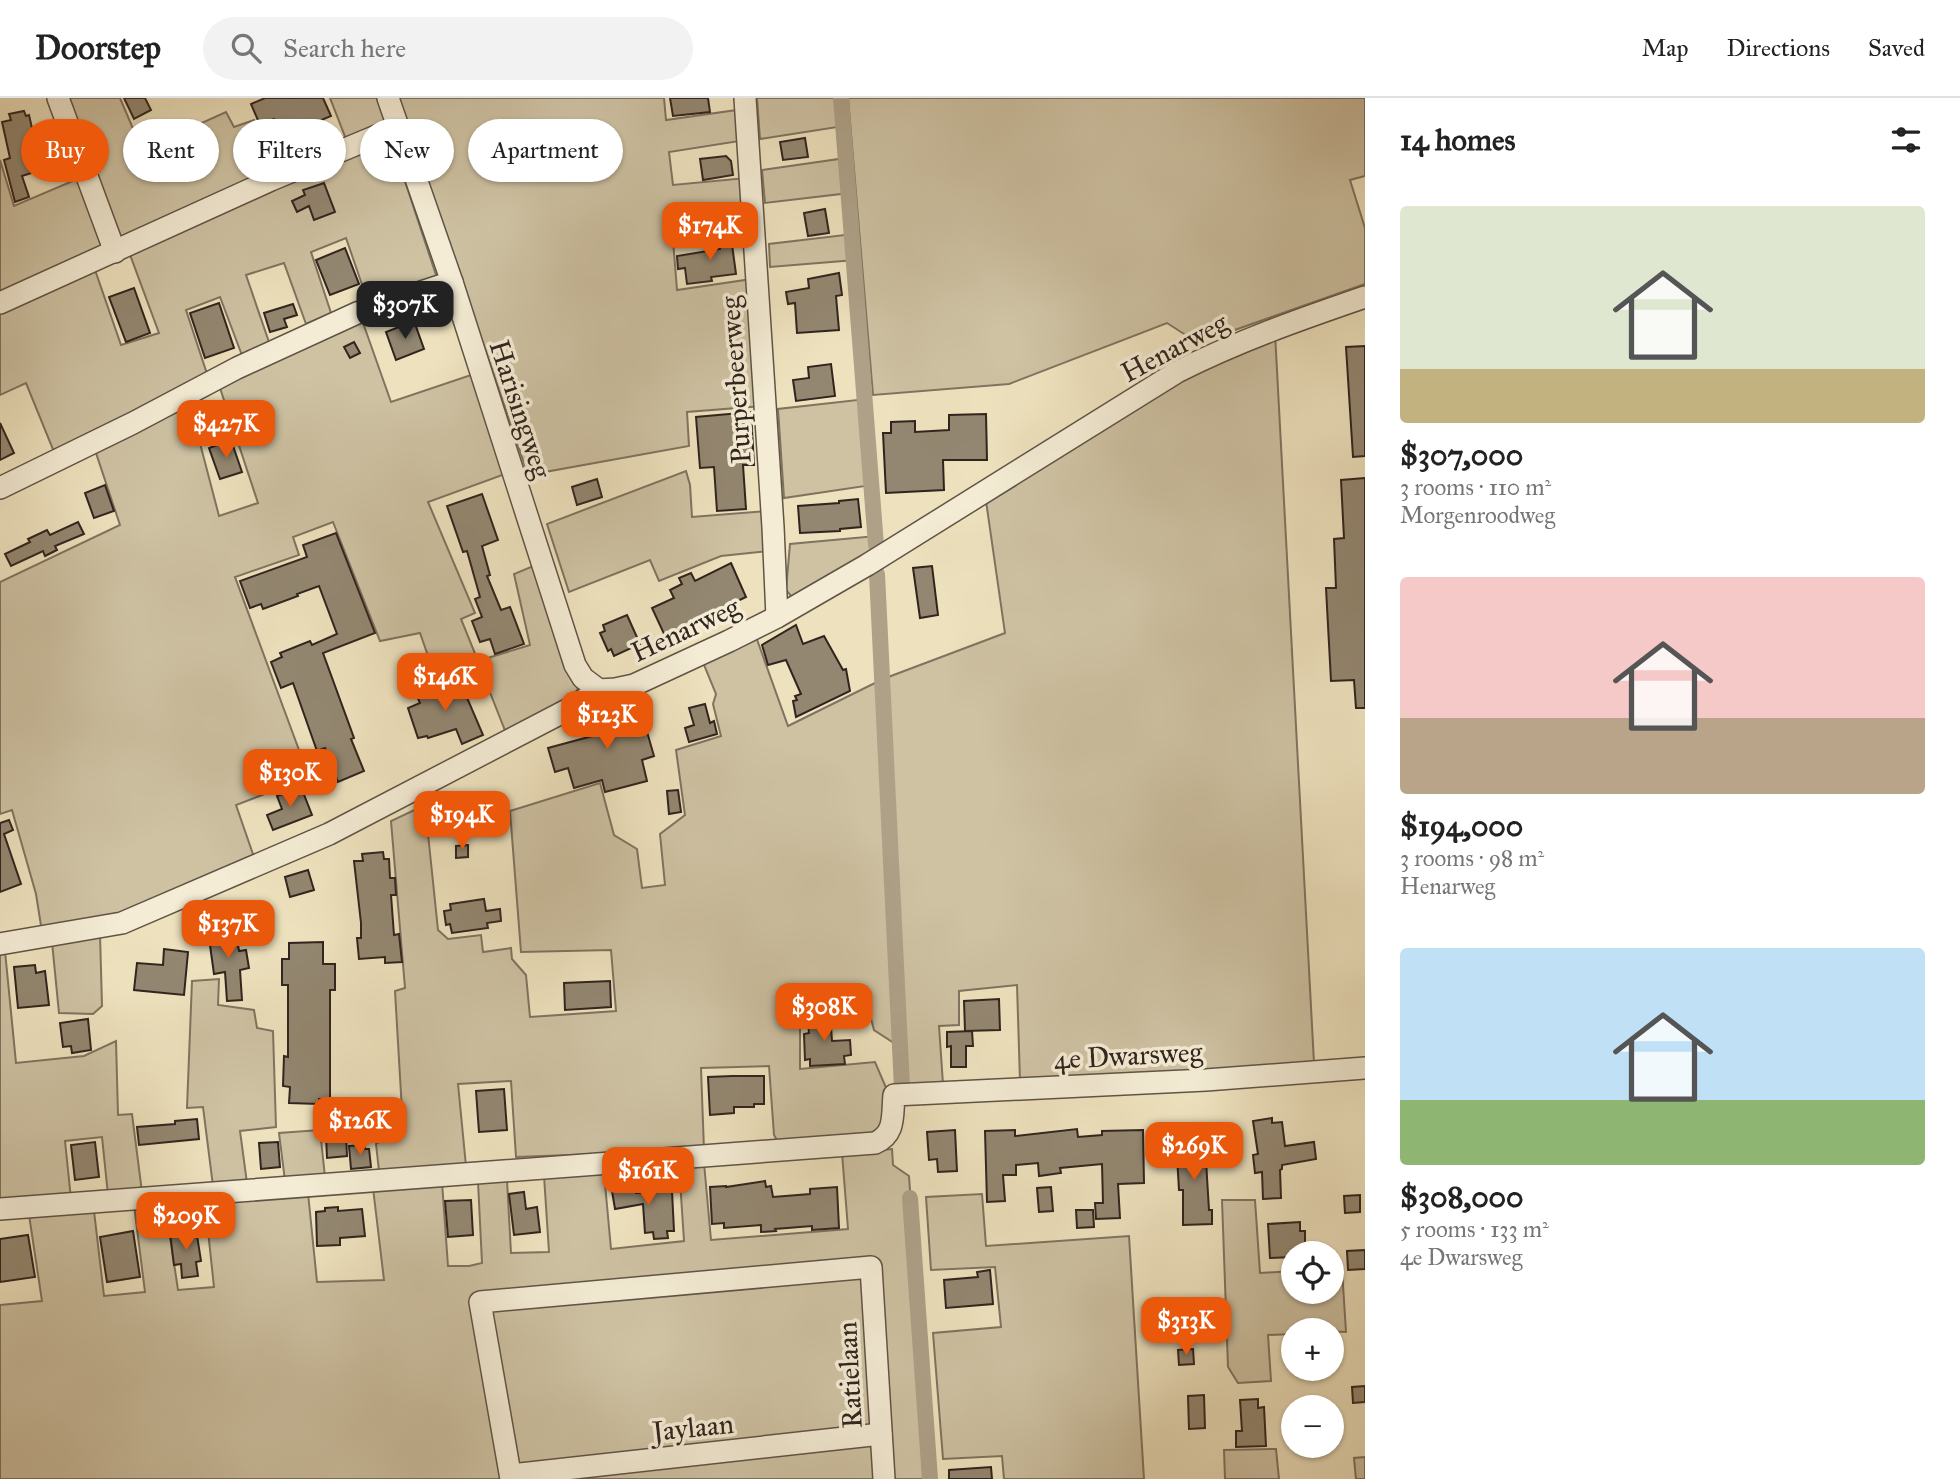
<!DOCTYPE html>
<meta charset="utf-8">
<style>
:root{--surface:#fff;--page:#f2f2f2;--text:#222;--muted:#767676;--line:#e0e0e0;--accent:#ea580c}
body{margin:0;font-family:"IM FELL Great Primer",serif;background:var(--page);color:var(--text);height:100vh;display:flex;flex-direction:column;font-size:26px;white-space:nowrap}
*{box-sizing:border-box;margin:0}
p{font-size:23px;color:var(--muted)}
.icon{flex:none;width:38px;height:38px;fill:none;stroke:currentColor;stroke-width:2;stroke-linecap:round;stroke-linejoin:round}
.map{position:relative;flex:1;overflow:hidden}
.panel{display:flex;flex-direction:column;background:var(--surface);width:595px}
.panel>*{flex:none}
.banner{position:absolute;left:21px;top:21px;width:665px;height:63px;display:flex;gap:14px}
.buttons{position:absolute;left:1281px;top:1143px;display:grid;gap:14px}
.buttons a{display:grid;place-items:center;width:63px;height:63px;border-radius:50%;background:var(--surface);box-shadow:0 2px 5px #0004;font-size:35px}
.price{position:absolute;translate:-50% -60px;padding:0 16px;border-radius:14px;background:var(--accent);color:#fff;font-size:23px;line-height:46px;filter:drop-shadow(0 2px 4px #0008)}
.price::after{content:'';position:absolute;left:50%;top:42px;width:21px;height:16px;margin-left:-10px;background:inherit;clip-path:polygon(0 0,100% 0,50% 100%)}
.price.current{background:#222;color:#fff}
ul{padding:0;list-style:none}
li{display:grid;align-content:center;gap:14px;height:371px;padding:0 35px}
li span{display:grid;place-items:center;height:217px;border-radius:7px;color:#555}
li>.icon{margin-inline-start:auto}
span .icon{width:126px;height:126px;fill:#fffc;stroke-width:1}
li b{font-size:30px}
h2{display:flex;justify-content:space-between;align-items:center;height:84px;padding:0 35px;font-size:30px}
.chip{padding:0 24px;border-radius:32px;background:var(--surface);box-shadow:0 2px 5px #0004;font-size:24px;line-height:63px}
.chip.current{background:var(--accent);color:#fff}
header{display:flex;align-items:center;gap:42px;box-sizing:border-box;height:98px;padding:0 35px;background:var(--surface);border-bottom:2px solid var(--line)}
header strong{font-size:33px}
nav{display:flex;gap:38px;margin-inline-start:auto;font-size:24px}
.search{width:490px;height:63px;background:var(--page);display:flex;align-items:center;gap:18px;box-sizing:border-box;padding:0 24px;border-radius:38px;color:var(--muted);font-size:26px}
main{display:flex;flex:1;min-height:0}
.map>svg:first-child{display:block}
</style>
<header>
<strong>Doorstep</strong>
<div class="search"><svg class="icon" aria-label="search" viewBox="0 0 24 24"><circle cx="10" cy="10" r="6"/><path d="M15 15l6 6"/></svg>Search here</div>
<nav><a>Map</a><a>Directions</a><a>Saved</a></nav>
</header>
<main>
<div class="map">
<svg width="1365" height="1381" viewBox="0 0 1365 1381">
<rect width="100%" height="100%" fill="#eee2be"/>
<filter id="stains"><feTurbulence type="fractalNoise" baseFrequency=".00286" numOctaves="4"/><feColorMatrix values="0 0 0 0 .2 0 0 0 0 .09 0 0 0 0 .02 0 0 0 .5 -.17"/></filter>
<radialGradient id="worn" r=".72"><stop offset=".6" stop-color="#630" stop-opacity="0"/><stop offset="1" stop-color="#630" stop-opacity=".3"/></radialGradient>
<g fill="#cec2a3" stroke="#807360" stroke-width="2">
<path d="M63,0H120L142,52L226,14L234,29L254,22L273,76L116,146Z"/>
<path d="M330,0H380L386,22L380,29L346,41Z"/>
<path d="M399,0H664L666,22L744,11L746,42L669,54L673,87L746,80L749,109L671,117L677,192L752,181L762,308L687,314L689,348L528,377Z"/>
<path d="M757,0H841L844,28L760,41Z"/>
<path d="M848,0H1365V78L1350,82L1365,130V186L1198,245L1167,225L1009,286L873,297Z"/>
<path d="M390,38L438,183L368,204L346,140L311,154L331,215L306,226L284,165L246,177L270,247L243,260L220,199L186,212L209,282L54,354L26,285L0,297V212L94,169L121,247L159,235L129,154Z"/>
<path d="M846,60L849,95L765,105L762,72Z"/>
<path d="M0,62L14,108L82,79L108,152L0,196Z"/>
<path d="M853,136L855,162L770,169L769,146Z"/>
<path d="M362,222L391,304L474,276L508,375L428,404L475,515L461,521L478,563L530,547L514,476L538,466L578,590L573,601L506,635L478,564L435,578L420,535L380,543L333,424L293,439L299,457L235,479L309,679L236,707L255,762L123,823L42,834L36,796L12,712L0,716V484L120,427L95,352L190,307L219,418L258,405L220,290Z"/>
<path d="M1275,235L1314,965L1020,983L1017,887L959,893V927L939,928L943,986L902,990L900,949L874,932L866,901L800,915V971L875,964L890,999L885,1034L779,1046L774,1037L769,968L701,970L704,1052L516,1059L511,983L458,986L466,1068L379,1073L376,1046L403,1030L395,893L405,890L391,723L425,707L438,832L448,841L481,837L483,854L511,850L512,861L526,877L530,919L616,913L611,852L521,854L510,713L600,685L614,737L637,751L642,790L665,787L660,736L685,717L676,652L721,638L713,606L716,596L702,562L755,536L788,628L883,581L1005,535L986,403L1196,270Z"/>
<path d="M866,301L872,387L784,400L778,311Z"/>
<path d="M686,373L690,387L692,419L766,413L768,453L721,458L659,483L650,462L569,494L547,426Z"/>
<path d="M876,438L877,454L792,499L786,492L790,446Z"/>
<path d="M100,836L102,908L93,916L59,915L52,844Z"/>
<path d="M5,853L16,965L84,958L116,943L118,1017L132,1016L142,1094L108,1097L102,1039L65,1043L71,1101L0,1107V854Z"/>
<path d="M219,881L218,907L254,912L257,930L273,933L276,1029L240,1033L247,1085L213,1088L203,1009L187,1010L192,883Z"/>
<path d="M320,1032L325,1079L285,1083L279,1035Z"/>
<path d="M892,1051L893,1067L909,1078L930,1381H889L874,1165L475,1199L507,1381H0V1207L42,1203L29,1117L94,1113L104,1198L145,1194L134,1107L165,1105L178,1192L214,1189L205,1105L308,1095L317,1184L384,1182L373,1090L442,1084L448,1168H469L482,1165L478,1084L507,1082L511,1155L549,1154L544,1078L604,1075L611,1151L684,1143L679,1067L704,1065L711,1142L848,1131L842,1055Z"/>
<path d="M982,1096L986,1148L1129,1138L1144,1381H1004L1002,1358L943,1361L933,1235L1001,1229L995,1169L931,1172L926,1099Z"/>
<path d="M1222,1102H1255L1260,1175L1293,1173V1194H1332V1171H1342L1346,1234L1293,1232V1236L1268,1237L1271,1283L1238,1285L1228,1269Z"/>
<path d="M867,1174L875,1332L513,1372L485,1209Z"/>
<path d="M876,1344L879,1381H518Z"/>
<path d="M1276,1351L1279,1381H1225L1224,1352Z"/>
<path d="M1365,1359V1381H1356L1354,1360Z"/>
</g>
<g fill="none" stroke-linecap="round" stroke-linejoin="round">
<g stroke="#aea188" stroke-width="16">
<path d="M841,0L876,447"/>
<path d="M877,476L902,990"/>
<path d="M910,1100L930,1381"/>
</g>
</g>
<g fill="#938771" stroke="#31241e" stroke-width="2">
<path d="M124,0H145L151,12L134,21Z"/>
<path d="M265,0H323L331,18L300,31L307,48L288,55L274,21L260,27L251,6Z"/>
<path d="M670,0H708L710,14L673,18Z"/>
<path d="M24,13L26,18L29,17L37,52L41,51L47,70L22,78L29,99L15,104L4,62L10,60L2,24L11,22L9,16Z"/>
<path d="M805,40L808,59L783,62L780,44Z"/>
<path d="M726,58L731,63L733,77L703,82L700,61Z"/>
<path d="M324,85L335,114L314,122L309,108L297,114L292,103L305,97L303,92Z"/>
<path d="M825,111L829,135L808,138L804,115Z"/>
<path d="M730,132L736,176L711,179L712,183L687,186L685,170L678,171L677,158L720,151L718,134Z"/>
<path d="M345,150L359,186L330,197L316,162Z"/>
<path d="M839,175L842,197L836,198L839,232L797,235L795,205L788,206L786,194L809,190L808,181Z"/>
<path d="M134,190L150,235L126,244L109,199Z"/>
<path d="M219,205L234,250L205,260L190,215Z"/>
<path d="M293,206L297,217L284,221L287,229L270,234L264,215Z"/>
<path d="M414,223L424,251L396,262L386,234Z"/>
<path d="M354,244L360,255L350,260L344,249Z"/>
<path d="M1365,248V358L1353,359L1346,249Z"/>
<path d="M831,266L835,298L796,303L793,282L809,280L808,269Z"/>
<path d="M751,314L754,367H743L746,411L717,413L714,369L700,370L696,319Z"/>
<path d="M986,316L987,362H943L944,392L886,395L883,335H891V324L915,323V334L949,332V317Z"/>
<path d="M0,325L14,355L0,362Z"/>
<path d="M231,342L242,374L220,381L209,350Z"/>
<path d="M1365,380V610H1356L1354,582L1331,583L1326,490H1336L1334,441L1344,440L1341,382Z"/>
<path d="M597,381L602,399L577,407L572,389Z"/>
<path d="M105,387L114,413L94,420L85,395Z"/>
<path d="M482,396L498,442L482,448L490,477L487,478L501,512L510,509L524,546L495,556L490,541L480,544L472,523L482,519L475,501L480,499L467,453L463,454L447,408Z"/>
<path d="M858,401L861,429L840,431V433L800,435L798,408L839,405V403Z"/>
<path d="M78,424L84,436L55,448L57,452L45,458L43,453L11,468L5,456L30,444L28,441L47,432L50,437Z"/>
<path d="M336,435L375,535L323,555L354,640L351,641L364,673L338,684L325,650L317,653L293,585L281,590L271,564L282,559L280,555L310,543L312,547L337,536L319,488L297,496L298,498L263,511L261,506L250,510L240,483L307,459L303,447Z"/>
<path d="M731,465L746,499L665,538L652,510L674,500L670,492L682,486L679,480L691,475L695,483Z"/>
<path d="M932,468L938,517L920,520L913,470Z"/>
<path d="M627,517L640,546L614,558L611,551L608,553L600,535L605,533L603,527Z"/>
<path d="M796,527L803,546L824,538L843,572L846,571L850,593L796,619L793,603L797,602L795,598L801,596L786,562L768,567L762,547Z"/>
<path d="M454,579L460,597L465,595L483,637L462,646L456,631L428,640L427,638L418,640L408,610L420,605L416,596L442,587L441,583Z"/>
<path d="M628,604L635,630L645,627L654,658L642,662L647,683L605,694L602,682L574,690L568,670L555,674L548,650L596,637L590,614Z"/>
<path d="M705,606L710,625L714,623L717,636L689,644L685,630L694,627L689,610Z"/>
<path d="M301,689L312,717L273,732L267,717L282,711L277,698Z"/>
<path d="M678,692L681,714L669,716L667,693Z"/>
<path d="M9,722L13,732L4,736L21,786L0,794V725Z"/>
<path d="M468,747V759L456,760V748Z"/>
<path d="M383,754L384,761H389L390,780H395L396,797H391L394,837L399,836L402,864L385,865V859L359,861L357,840H361V825L354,763H363L362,756Z"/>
<path d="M308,772L314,792L290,799L285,779Z"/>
<path d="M484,801L486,813L500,811L501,823L487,825L488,830L452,835L450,826L446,827L444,813L451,812L450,806Z"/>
<path d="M235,829L239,853L246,852L249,870L240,872L242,902L227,903L225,874L214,876L208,833Z"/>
<path d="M323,844V866H335V892H330V1001H319V1006L289,1005L290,989L283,988L284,958L288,959V887H282V861H289V845Z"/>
<path d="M164,851L188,854L184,897L134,892L137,865L163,867Z"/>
<path d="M35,867L36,875L45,873L49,907L18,910L14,869Z"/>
<path d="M610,883L611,909L565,912L564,885Z"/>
<path d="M999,901L1000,932L965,933L964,903Z"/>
<path d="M830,915L832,943L850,942L851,957L844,958L845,966L810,968V961L805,962L804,936L809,935L807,917Z"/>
<path d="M88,921L91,952L72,955L71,948L63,949L60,925Z"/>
<path d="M972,933L973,948H966V969H951V948L947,949V934Z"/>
<path d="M732,978H764V1006H754V1009H734V1015L710,1017L708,979Z"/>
<path d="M504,991L507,1032L479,1034L476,993Z"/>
<path d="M1272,1020V1025L1282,1024L1285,1048L1314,1044L1316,1061L1282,1067V1071L1280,1072L1281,1100L1263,1101L1262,1074L1255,1075L1253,1057L1258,1056L1253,1023Z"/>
<path d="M197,1021L199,1041L139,1047L137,1029L175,1026V1023Z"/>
<path d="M1077,1031L1078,1039L1102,1037V1033L1143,1032L1144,1085L1118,1086L1120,1120L1096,1121L1095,1105H1103L1102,1066L1060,1070L1061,1075L1039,1078L1038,1065L1016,1067V1077H1003L1005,1103L987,1104L985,1033L1015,1032V1038Z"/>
<path d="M955,1032L957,1073L938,1074L937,1061L929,1062L927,1034Z"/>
<path d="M346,1036L347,1058L327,1060L326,1037Z"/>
<path d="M1199,1040L1200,1047L1205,1046L1209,1112H1212V1126L1183,1127V1092H1179L1176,1041Z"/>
<path d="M95,1044L99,1079L75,1082L71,1047Z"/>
<path d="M278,1044L280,1069L261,1071L259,1045Z"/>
<path d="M365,1047V1051H369L371,1069L351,1071L349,1048Z"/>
<path d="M634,1083L636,1095L672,1093L674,1133H667L668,1140L654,1141L653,1134L645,1135L643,1106L615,1111L611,1087Z"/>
<path d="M765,1083L766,1089L771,1088L773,1099L810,1096V1091L837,1089L839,1130L812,1132V1128L775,1131L776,1133L761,1134V1127L724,1130V1125L712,1126L710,1089L726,1088V1089Z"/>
<path d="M1051,1089L1053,1113L1039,1114L1037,1090Z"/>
<path d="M524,1094L526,1111L537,1109L540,1134L514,1137L509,1096Z"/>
<path d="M1360,1097V1114L1345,1115L1344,1098Z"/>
<path d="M471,1102L473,1137L448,1139L445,1103Z"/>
<path d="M338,1109V1113L362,1111L365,1138L340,1140V1147L317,1148L316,1114L325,1113V1110Z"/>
<path d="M1076,1112H1093L1094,1129L1077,1130Z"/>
<path d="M1300,1124V1133H1305V1147H1302L1303,1155H1293V1159L1270,1160L1268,1126Z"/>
<path d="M196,1131L201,1163L196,1164L198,1178L182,1180L181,1166L174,1167L170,1135Z"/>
<path d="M133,1133L140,1179L107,1184L100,1139Z"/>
<path d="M28,1137L35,1179L0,1184V1141Z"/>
<path d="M1365,1152V1171L1348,1172L1347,1153Z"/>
<path d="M990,1172L993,1206L946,1210L944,1182L978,1179L977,1174Z"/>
<path d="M1193,1251L1194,1266L1179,1267L1178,1252Z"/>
<path d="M1365,1288V1304L1353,1305L1352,1289Z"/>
<path d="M1204,1297L1205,1330L1189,1331L1188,1298Z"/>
<path d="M1258,1301V1310L1264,1309L1266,1348L1236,1349V1333H1242L1240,1302Z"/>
<path d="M991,1369L992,1381H949V1372Z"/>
</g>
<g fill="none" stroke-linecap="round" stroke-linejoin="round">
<defs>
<g id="minor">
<path d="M58,0L115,154"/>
<path d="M388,0L452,184L575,567L583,580L599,592"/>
<path d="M745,0L773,429L777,519"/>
<path d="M0,205L271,82L398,29"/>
<path d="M0,390L133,325L237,270L357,215L452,184"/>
<path d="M0,846L122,825L329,736L569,611L599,592L615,591L634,587L729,543L777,519L867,467L1177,274C1238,243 1301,221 1365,199"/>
<path d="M0,1111L875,1045C896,1036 892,1017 894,997L1206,982L1365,970"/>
<path d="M511,1377L881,1336"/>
<path d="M511,1381L480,1204L871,1169L884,1381"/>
</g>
</defs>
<use href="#minor" stroke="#605446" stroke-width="24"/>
<use href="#minor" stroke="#f4ecd5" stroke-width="21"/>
</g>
<g text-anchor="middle" stroke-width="7" stroke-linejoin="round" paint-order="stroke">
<g font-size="28" fill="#31241e" stroke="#f4ecd5">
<text transform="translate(1174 249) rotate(-28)" y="10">Henarweg</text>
<text transform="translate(735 282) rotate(-94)" y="10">Purperbeerweg</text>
<text transform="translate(521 311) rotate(72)" y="10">Harisingweg</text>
<text transform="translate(685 531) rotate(-25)" y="10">Henarweg</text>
<text transform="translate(1128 957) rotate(-3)" y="10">4e Dwarsweg</text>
<text transform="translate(849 1277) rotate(-93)" y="10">Ratielaan</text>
<text transform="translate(693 1329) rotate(-6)" y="10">Jaylaan</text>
</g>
</g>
<rect width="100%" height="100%" filter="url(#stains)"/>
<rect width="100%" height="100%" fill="url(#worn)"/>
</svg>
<div class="buttons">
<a><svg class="icon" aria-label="locate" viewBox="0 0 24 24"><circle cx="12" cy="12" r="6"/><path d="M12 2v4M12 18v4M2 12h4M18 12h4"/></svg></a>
<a>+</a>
<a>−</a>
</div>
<b class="price" style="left:710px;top:164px">$174K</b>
<b class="price current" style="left:405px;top:243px">$307K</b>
<b class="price" style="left:226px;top:362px">$427K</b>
<b class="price" style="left:445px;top:615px">$146K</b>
<b class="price" style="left:607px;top:653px">$123K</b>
<b class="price" style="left:290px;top:711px">$130K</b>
<b class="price" style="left:462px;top:753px">$194K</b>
<b class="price" style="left:228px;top:862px">$137K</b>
<b class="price" style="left:824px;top:945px">$308K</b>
<b class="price" style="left:360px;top:1059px">$126K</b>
<b class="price" style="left:1194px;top:1084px">$269K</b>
<b class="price" style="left:648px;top:1109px">$161K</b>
<b class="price" style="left:186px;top:1154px">$209K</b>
<b class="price" style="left:1186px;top:1259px">$313K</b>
<div class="banner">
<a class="chip current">Buy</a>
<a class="chip">Rent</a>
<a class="chip">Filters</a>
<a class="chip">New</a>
<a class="chip">Apartment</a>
</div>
</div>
<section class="panel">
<h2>14 homes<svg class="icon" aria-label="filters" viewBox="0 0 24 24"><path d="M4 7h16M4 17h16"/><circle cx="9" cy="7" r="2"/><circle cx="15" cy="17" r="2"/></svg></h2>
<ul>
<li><span style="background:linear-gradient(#dfe7d0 75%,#c2b280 0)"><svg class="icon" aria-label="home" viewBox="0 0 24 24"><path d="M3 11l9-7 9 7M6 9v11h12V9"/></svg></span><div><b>$307,000</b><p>3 rooms · 110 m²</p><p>Morgenroodweg</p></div></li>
<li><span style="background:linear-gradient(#f6c9c9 65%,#b9a48a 0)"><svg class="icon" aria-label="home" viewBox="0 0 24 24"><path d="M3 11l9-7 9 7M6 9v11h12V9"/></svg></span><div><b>$194,000</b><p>3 rooms · 98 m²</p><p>Henarweg</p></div></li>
<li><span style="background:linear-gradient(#bfe0f5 70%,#8fb573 0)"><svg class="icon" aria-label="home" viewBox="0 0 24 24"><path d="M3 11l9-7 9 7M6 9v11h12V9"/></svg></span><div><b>$308,000</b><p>5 rooms · 133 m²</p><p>4e Dwarsweg</p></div></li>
</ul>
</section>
</main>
